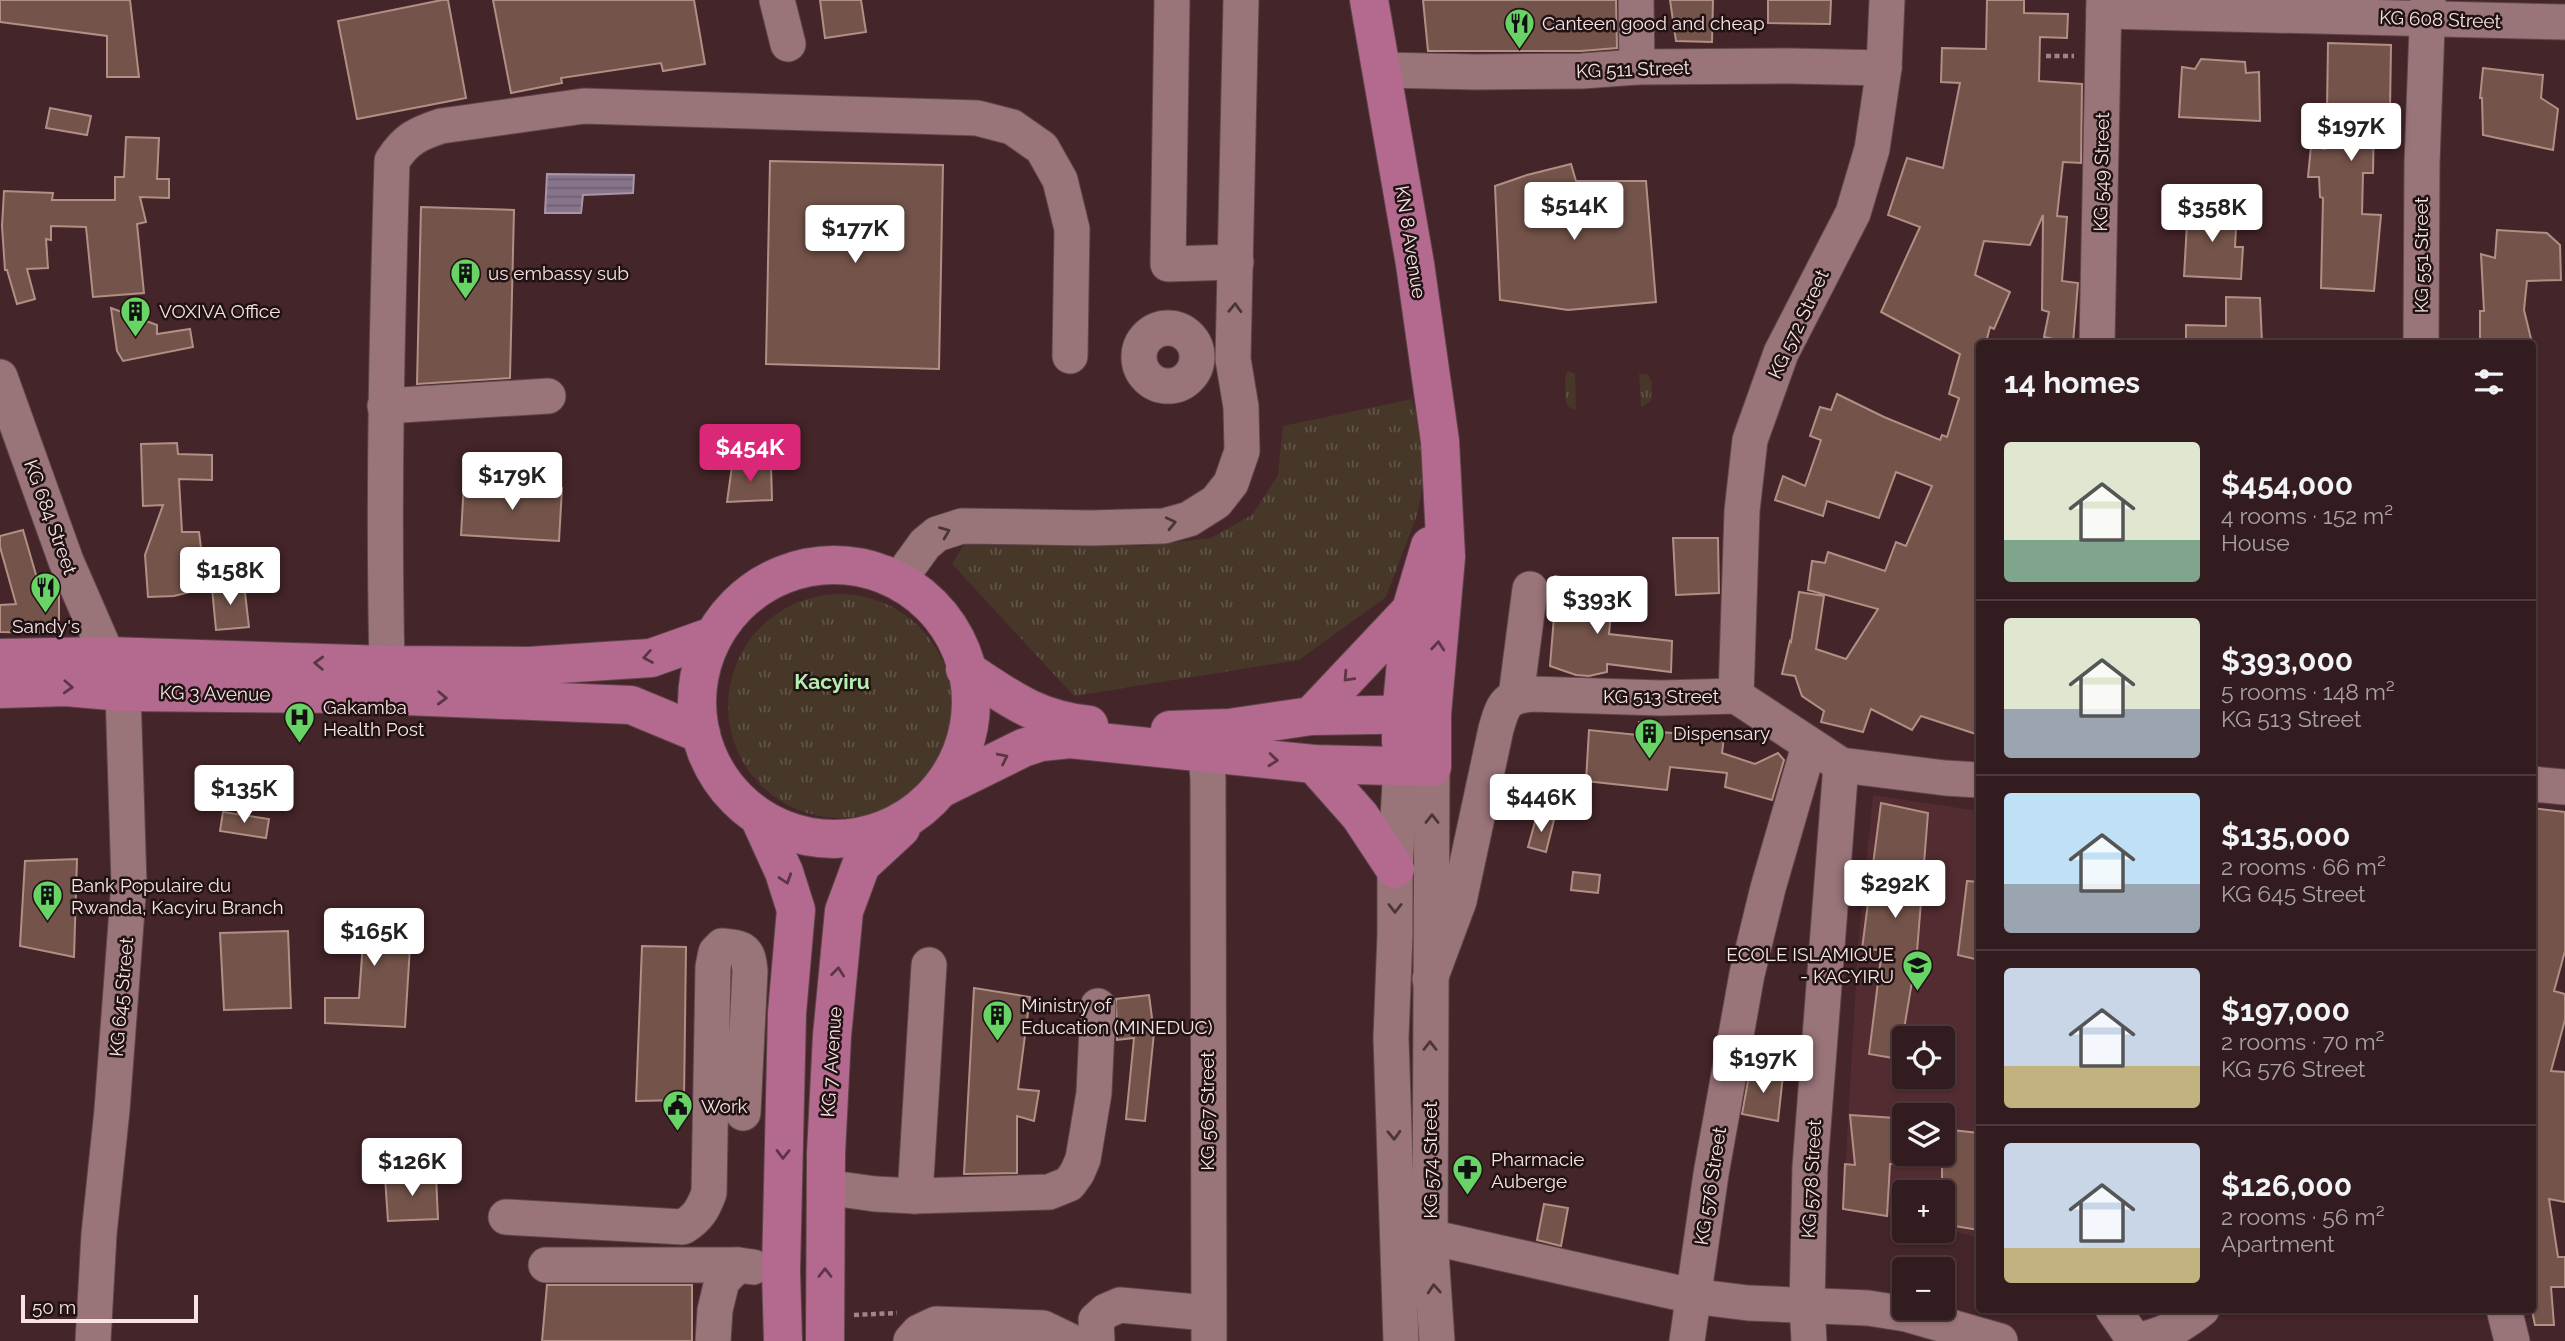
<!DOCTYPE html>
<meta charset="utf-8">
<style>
:root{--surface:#331c1f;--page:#3e292c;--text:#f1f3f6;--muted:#a9a1a4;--line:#4e3a3d;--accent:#db2777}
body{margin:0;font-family:Raleway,sans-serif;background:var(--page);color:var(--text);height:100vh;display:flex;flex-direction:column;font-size:26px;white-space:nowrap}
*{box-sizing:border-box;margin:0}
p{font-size:23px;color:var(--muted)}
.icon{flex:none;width:38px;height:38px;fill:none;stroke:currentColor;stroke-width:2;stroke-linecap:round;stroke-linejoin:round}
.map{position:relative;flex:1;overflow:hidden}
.side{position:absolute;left:1976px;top:340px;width:560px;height:973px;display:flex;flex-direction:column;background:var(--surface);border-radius:7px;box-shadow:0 2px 5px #0004,0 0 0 2px var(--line)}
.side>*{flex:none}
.fabs{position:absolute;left:1892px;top:1026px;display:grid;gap:14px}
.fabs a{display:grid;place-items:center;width:63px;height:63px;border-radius:7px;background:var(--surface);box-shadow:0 2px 5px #0004,0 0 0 2px var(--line);font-size:35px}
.scale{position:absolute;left:21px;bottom:18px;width:177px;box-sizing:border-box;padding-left:7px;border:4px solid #f8e3e4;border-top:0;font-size:19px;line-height:24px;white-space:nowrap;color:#f8e3e4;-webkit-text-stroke:5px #211314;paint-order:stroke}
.price{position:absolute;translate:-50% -60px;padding:0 16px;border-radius:7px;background:#fff;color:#222;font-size:23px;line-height:46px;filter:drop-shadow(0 2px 4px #0008)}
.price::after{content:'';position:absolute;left:50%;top:42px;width:21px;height:16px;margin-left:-10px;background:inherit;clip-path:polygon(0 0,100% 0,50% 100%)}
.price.selected{background:var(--accent);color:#fff}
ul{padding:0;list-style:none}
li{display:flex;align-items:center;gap:21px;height:175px;padding:0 28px}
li+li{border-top:2px solid var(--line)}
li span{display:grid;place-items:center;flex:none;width:196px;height:140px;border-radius:7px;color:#555}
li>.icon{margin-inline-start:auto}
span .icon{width:84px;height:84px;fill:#fffc;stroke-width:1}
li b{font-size:30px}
h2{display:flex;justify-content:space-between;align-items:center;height:84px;padding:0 28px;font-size:30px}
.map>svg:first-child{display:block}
</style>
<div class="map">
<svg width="2565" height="1341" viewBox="0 0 2565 1341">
<defs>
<pattern id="grass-tufts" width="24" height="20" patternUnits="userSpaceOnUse" patternTransform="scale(1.75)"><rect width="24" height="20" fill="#463729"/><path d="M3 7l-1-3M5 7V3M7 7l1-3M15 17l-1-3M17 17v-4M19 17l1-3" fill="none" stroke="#615448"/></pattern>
<pattern id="water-rules" width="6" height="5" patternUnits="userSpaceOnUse" patternTransform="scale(1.75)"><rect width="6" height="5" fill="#87738c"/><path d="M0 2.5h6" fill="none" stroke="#6f606f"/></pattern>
</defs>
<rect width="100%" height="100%" fill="#442529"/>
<path fill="#522c31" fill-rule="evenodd" d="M1873,795L1979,811V1238L1943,1228L1942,1192H1904V1218L1843,1209L1858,946ZM1904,1038H1942V1076H1904ZM1904,1115H1942V1153H1904Z"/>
<g fill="url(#grass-tufts)">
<path d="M1568,371L1575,374L1576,409L1570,408L1566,403L1565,377Z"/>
<path d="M1639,374H1647L1652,382L1651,401L1641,407Z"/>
<path d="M1412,399L1427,464L1417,515L1386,597L1299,660L1074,696L952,564L965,543L1142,546L1211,538L1252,515L1278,475L1283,426Z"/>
<circle cx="840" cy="706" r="112"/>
</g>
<path fill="url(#water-rules)" stroke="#a995a6" stroke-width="2" d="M547,174L634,175L633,193L583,195L581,213H545Z"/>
<g fill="#74544a" stroke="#b28f84" stroke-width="2">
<path d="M0,0H130L139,77H107V36L0,22Z"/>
<path d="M442,0H448L466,98L357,119L338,21Z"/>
<path d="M493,0H694L705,64L663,71L661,63L561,78L562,83L511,93Z"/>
<path d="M820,0H861L866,32L825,38Z"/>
<path d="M1423,0H1616L1617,48L1581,51H1428Z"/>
<path d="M1670,0H1713L1712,42L1676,41Z"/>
<path d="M1768,0H1831L1830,24L1768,23Z"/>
<path d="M1987,0H2024V13L2068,14L2067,38L2040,37L2039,81L2082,84L2081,163L2063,162L2057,216L2067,217L2062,281L2078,283L2073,343L2044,337L2049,312L2042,310L2043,215L2030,245L1984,241L1975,275L2010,292L1994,329L1990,327L1986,343H1979V735L1921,716L1912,730L1871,709L1863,732L1821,722L1824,711L1802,696L1795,676L1782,674L1790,641L1791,642L1799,592L1824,596L1816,649L1846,659L1878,609L1808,590L1812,561L1825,563L1828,552L1885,571L1896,542L1906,546L1932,486L1896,472L1879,518L1827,501L1823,516L1775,500L1783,476L1805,486L1821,440L1810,436L1820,407L1831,410L1837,394L1884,417L1940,440L1942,435L1947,437L1959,398L1949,394L1960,354L1881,312L1920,227L1888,215L1907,158L1943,168L1960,83L1941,82L1942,48L1986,49Z"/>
<path d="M2328,43L2391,45L2390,110L2374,109L2373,173H2363L2362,214L2381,215L2374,291L2321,288L2323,198L2320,197L2319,177H2308L2311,146L2325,149L2331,109H2327Z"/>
<path d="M2201,59L2245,62L2246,73L2259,72L2260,121L2179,117L2182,67L2195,69Z"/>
<path d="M2483,68L2543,75L2541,98L2558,109L2553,150L2483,135L2482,98H2480Z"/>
<path d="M50,108L91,116L87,135L46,128Z"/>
<path d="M126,137L159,138L157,179H169V198L140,197L146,222L137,224L144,293L93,297L86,227L51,226V240L46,239L48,268L27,269L35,299L17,304L7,270H5L2,226L4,191L53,193L52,200H115V177H124Z"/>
<path d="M770,161L943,165L939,369L766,364Z"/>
<path d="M1571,164L1576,181H1646L1656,302L1568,310L1500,300L1495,186L1527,175Z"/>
<path d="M2188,206L2237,209L2235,247H2243L2241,279L2184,276Z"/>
<path d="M421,207L514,210L510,378L417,384Z"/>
<path d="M2497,230L2547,233L2560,245L2561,280L2527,281L2524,310L2532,343H2480V311H2484L2481,254L2495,258Z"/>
<path d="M2226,297L2260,298L2262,343H2186V325L2226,326Z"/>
<path d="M111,308L157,325V334L190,329L193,347L123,361L117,351Z"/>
<path d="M177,443L178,454L212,455V480L179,479L182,532H199L206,588L174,596L148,597L145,555L163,505L143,506L141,444Z"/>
<path d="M771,465L772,500L727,502L732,466Z"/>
<path d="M464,482L562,488L559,541L461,535Z"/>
<path d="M23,530L41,592H58L59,594V633L0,632V605L16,604L0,547V536Z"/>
<path d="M1673,538H1718L1719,593L1676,595Z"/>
<path d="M1555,576L1595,583L1589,600H1612L1609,634L1672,641L1671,672L1607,664V672L1589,676L1576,675L1550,666L1556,592Z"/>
<path d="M244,584L249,627L216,630L212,588Z"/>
<path d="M1639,722L1660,723V732L1724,737L1722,753L1755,764L1778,753L1784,760L1772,800L1725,787L1727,773L1670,767L1667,790L1586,781L1589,730L1638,735Z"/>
<path d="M1881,803L1928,813L1917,952L1899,1059L1869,1054L1882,950L1862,949Z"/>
<path d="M2532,808L2565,812V951L2554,991L2565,994V1020L2551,1071L2565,1072V1202L2549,1199L2558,1257H2565V1287H2551L2554,1325H2535L2532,1311Z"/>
<path d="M223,812L269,819L266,838L220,831Z"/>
<path d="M1537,815L1554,820L1546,852L1528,847Z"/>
<path d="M77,859L74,957L20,946L25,861Z"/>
<path d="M1573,872L1600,875L1598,893L1571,890Z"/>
<path d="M1967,881L1979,882V960L1958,955Z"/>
<path d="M332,910L412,914L405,1027L325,1023V998H359L363,942L328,939Z"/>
<path d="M288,931L291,1008L224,1010L220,933Z"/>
<path d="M642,946L686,947L684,1100L636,1101Z"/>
<path d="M974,988L1030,997L1018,1089L1039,1091L1034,1121L1017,1116V1173L964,1174Z"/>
<path d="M1149,995L1154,1033L1145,1121L1126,1119L1134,1038L1117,1040L1116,999Z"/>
<path d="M1750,1070L1783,1075L1778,1121L1742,1114Z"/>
<path d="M1850,1115L1896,1118L1897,1164H1890L1887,1216L1843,1209L1845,1164L1855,1165Z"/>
<path d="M1942,1129L1979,1133V1230L1942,1224Z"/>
<path d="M436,1175L438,1219L388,1221L385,1177Z"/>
<path d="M1544,1204L1568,1208L1561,1246L1537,1240Z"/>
<path d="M547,1285H692V1341H542Z"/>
</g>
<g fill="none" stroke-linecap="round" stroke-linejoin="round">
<defs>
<g id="minor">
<path d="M777,0L788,44"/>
<path d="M1172,0L1168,264L1236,262"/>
<path d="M1636,0L1637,67"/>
<path d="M2104,11L2565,22"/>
<path d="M1382,70L1476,72L1582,71L1637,67L1792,66L1884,68"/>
<circle cx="1168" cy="357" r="29"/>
<path d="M2097,343L2104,0"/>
<path d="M2421,343L2422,163L2428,0"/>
<path d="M0,377L66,561L123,692L129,883L112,1110L99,1234L93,1341"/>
<path d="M385,406L548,396"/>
<path d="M899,580L925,544L937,534L962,526L1091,528L1164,526L1189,519L1216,502L1231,483L1242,451L1241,407L1233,359L1241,0"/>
<path d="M387,665C383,497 387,329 392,161C406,139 417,134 441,126L584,106L977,118L1012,127L1042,148L1060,180L1072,229L1070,356"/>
<path d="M1516,696L1530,589"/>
<path d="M1736,696L1742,511L1750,440L1781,353L1853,213L1872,149L1884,68L1887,0"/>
<path d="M1204,731L1208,779L1209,1341"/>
<path d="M1401,766L1395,869V934L1391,1038L1401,1341"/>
<path d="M1432,767L1430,1237L1437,1341"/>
<path d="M2532,784L2565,787"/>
<path d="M1430,979L1459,901L1496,729C1503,705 1505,697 1531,694L1661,698L1736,696L1841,765L1945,778L1979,780"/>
<path d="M825,1187L875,1194L915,1196L1049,1192L1069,1184L1077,1173L1083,1159L1094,1093L1098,1006"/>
<path d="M915,1196L929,965"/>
<path d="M506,1217L683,1227C698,1218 703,1209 709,1193L713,967L716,952L722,946C744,948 748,949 750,971L743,1113"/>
<path d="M1430,1237L1692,1296L1748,1303L1868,1308L1906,1314L2000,1341"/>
<path d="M546,1265H738"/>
<path d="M2113,1309L2135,1341"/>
<path d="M2504,1309L2512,1341"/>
<path d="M713,1341L715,1310L722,1281L738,1265L753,1267"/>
<path d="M911,1341L919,1332L936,1324L1043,1328L1070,1341"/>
<path d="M1097,1341L1096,1320L1106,1311L1120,1305L1207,1313"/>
<path d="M1687,1341L1711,1174L1747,974L1768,888L1809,746"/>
<path d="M1809,1341L1807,1306L1810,1167L1841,765"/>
<path d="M2137,1341C2166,1334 2179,1327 2202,1309"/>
</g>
<g id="major">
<circle cx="834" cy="702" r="137"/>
<path d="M0,658L106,656L387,665L529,666L651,658L713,636"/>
<path d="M965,669C1009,698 1035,719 1089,725"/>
<path d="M0,689L66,687L123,692L356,694L631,705L701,734"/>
<path d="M1311,716L1411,610"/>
<path d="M1170,730L1229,728L1311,716L1432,714"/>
<path d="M1401,742V715L1411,610L1430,546"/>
<path d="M1314,764L1360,816L1395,869"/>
<path d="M942,788L1023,748L1041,742L1070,739L1314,764L1432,767V714L1446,557L1440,441L1415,264L1369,0"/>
<path d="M759,817L784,872L796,910L787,1013L781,1271L783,1341"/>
<path d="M825,1341L826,1153L832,1036L844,911L861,865L901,828"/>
</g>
</defs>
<use href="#minor" stroke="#5f4549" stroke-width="37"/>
<use href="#major" stroke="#5f4549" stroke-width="40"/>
<g stroke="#9f8588" stroke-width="4.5" stroke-dasharray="5 3.5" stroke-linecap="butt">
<path d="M2046,56H2074"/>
<path d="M854,1315L897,1313"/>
</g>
<use href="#minor" stroke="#997478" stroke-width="35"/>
<use href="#major" stroke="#b46a8e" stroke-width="38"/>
</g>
<defs><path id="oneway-chevron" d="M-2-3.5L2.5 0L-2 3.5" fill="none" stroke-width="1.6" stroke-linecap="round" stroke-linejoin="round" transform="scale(1.75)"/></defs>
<g stroke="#4b3537">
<use href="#oneway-chevron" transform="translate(1235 308) rotate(-88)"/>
<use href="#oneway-chevron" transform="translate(1171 523) rotate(-13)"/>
<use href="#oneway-chevron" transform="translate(945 532) rotate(-22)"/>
<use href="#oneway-chevron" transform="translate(1432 819) rotate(-90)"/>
<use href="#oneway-chevron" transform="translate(1395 908) rotate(90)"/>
<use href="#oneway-chevron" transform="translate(1430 1046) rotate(-90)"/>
<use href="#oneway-chevron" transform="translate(1394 1135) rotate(88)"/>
<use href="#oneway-chevron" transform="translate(1434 1289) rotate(-94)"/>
</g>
<g stroke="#5c3645">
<use href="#oneway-chevron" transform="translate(1438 646) rotate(-85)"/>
<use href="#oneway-chevron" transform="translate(648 657) rotate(170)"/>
<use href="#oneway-chevron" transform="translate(319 663) rotate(-178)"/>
<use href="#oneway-chevron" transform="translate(1348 677) rotate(133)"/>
<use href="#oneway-chevron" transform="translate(68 687) rotate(3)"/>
<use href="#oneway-chevron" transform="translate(442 698) rotate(2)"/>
<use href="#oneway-chevron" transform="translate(1003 758) rotate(-26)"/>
<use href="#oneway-chevron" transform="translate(1273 760) rotate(5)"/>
<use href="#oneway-chevron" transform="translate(786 879) rotate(72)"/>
<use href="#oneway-chevron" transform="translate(838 972) rotate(-84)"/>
<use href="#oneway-chevron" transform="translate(783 1154) rotate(91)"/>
<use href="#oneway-chevron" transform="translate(825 1273) rotate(-90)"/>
</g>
<defs>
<symbol id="restaurant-pin" viewBox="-11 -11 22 30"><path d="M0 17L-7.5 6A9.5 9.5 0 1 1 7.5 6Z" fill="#68d465" stroke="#211314"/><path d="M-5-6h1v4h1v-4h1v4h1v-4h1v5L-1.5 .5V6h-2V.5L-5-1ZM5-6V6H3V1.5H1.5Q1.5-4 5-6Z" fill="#111"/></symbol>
<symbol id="building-pin" viewBox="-11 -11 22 30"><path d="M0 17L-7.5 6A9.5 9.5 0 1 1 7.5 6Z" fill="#68d465" stroke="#211314"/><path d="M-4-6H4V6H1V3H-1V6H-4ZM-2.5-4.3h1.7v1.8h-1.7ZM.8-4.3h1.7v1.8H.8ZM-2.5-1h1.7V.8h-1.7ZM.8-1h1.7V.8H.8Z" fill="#111"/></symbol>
<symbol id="hospital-pin" viewBox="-11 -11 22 30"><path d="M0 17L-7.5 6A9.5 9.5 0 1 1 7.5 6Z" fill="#68d465" stroke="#211314"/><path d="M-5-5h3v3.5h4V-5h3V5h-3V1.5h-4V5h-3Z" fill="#111"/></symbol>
<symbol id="school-pin" viewBox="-11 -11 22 30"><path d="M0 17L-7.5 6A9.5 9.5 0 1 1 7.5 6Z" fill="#68d465" stroke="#211314"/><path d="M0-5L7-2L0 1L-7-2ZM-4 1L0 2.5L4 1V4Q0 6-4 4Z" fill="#111"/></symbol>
<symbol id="civic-pin" viewBox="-11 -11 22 30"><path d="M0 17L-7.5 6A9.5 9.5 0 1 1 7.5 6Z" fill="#68d465" stroke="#211314"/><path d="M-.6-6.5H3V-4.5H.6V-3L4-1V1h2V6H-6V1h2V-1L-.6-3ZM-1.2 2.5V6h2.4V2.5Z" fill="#111"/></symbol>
<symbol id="pharmacy-pin" viewBox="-11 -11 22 30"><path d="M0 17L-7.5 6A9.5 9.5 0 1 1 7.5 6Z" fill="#68d465" stroke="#211314"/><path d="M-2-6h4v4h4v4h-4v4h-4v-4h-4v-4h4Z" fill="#111"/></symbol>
</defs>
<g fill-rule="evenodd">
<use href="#restaurant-pin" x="1502" y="6" width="35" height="47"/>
<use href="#building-pin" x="448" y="256" width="35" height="47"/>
<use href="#building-pin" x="118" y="294" width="35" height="47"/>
<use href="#restaurant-pin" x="28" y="570" width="35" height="47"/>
<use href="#hospital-pin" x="282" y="700" width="35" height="47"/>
<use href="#building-pin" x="1632" y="716" width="35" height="47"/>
<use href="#building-pin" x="30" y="878" width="35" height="47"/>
<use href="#school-pin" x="1900" y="948" width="35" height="47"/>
<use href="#building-pin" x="980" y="998" width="35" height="47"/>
<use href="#civic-pin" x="660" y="1088" width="35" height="47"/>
<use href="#pharmacy-pin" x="1450" y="1152" width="35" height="47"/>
</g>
<g text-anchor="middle" stroke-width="5" stroke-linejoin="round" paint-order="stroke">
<g font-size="19" fill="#f8e3e4" stroke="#211314">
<text transform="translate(2440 19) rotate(2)" y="7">KG 608 Street</text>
<text transform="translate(1633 69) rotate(-2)" y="7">KG 511 Street</text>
<text transform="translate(2101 172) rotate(-89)" y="7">KG 549 Street</text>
<text transform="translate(1411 242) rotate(81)" y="7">KN 8 Avenue</text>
<text transform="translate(2421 255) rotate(-90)" y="7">KG 551 Street</text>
<text transform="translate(1798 324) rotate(-65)" y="7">KG 572 Street</text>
<text transform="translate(51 517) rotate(70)" y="7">KG 684 Street</text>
<text transform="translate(215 693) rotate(1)" y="7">KG 3 Avenue</text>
<text x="1661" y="703">KG 513 Street</text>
<text transform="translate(121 997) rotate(-85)" y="7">KG 645 Street</text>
<text transform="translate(831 1062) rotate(-86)" y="7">KG 7 Avenue</text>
<text transform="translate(1207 1111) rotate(-90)" y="7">KG 567 Street</text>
<text transform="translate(1430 1160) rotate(-90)" y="7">KG 574 Street</text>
<text transform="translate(1811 1179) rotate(-87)" y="7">KG 578 Street</text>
<text transform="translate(1710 1186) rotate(-81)" y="7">KG 576 Street</text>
</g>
<g font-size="19" fill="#f8e3e4" stroke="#211314" text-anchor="start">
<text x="1542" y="30">Canteen good and cheap</text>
<text x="488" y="280">us embassy sub</text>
<text x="159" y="318">VOXIVA Office</text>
<text x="46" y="633" text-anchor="middle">Sandy's</text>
<text x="323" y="714">Gakamba<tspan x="323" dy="22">Health Post</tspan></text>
<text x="1673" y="740">Dispensary</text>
<text x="71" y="892">Bank Populaire du<tspan x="71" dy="22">Rwanda, Kacyiru Branch</tspan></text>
<text x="1894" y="961" text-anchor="end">ECOLE ISLAMIQUE<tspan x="1894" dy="22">- KACYIRU</tspan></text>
<text x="1021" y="1012">Ministry of<tspan x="1021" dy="22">Education (MINEDUC)</tspan></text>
<text x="701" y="1113">Work</text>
<text x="1491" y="1166">Pharmacie<tspan x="1491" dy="22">Auberge</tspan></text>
</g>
<g font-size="21" font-weight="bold" fill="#b6eeb1" stroke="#211314">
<text x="832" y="689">Kacyiru</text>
</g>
</g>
</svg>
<div class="fabs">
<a><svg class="icon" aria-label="locate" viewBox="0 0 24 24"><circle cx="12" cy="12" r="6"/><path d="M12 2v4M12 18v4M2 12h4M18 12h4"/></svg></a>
<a><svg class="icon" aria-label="layers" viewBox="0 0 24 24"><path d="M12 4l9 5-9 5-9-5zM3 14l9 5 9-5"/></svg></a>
<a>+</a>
<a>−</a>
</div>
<div class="scale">50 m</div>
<b class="price" style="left:2351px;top:163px">$197K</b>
<b class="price" style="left:1574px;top:242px">$514K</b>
<b class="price" style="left:2212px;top:244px">$358K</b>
<b class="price" style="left:855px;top:265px">$177K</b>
<b class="price selected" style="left:750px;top:484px">$454K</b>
<b class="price" style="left:512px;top:512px">$179K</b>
<b class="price" style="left:230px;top:607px">$158K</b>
<b class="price" style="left:1597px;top:636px">$393K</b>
<b class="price" style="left:244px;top:825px">$135K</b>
<b class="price" style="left:1541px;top:834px">$446K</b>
<b class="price" style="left:1895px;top:920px">$292K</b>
<b class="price" style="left:374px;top:968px">$165K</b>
<b class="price" style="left:1763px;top:1095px">$197K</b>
<b class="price" style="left:412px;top:1198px">$126K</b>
<section class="side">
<h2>14 homes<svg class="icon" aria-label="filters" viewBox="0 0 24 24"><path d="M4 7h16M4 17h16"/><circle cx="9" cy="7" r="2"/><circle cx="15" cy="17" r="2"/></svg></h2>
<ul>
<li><span style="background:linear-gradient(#dfe7d0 70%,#7fa58c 0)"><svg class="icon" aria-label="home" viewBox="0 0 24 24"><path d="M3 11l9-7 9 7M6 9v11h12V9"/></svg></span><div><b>$454,000</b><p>4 rooms · 152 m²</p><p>House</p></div></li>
<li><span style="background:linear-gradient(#dfe7d0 65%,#9aa5b1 0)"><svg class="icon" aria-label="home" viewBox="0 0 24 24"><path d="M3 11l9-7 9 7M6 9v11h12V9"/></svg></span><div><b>$393,000</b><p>5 rooms · 148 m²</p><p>KG 513 Street</p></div></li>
<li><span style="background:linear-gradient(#bfe0f5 65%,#9aa5b1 0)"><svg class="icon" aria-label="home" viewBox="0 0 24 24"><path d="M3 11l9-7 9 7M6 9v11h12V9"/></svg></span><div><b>$135,000</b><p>2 rooms · 66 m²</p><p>KG 645 Street</p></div></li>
<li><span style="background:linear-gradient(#c9d6e8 70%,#c2b280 0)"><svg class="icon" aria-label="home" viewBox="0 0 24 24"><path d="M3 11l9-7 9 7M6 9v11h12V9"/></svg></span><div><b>$197,000</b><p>2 rooms · 70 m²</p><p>KG 576 Street</p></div></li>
<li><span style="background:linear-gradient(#c9d6e8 75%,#c2b280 0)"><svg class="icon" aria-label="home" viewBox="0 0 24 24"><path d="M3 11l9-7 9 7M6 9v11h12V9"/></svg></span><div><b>$126,000</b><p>2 rooms · 56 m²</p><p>Apartment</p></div></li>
</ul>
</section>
</div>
